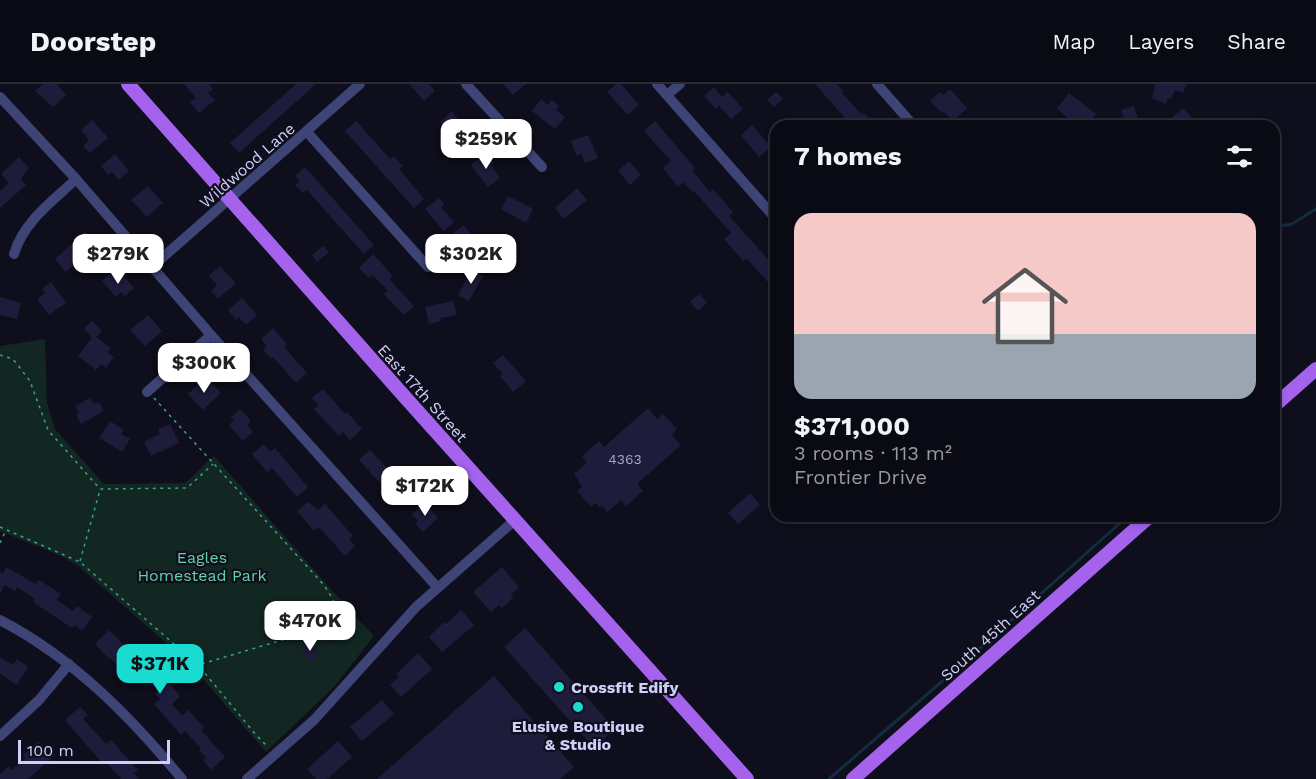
<!DOCTYPE html>
<meta charset="utf-8">
<style>
:root{--surface:#0a0a15;--page:#181822;--text:#f1f3f6;--muted:#999aa0;--line:#2a2b34;--accent:#1adbd2}
body{margin:0;font-family:"Work Sans",sans-serif;background:var(--page);color:var(--text);height:100vh;display:flex;flex-direction:column;font-size:22px;white-space:nowrap}
*{box-sizing:border-box;margin:0}
p{font-size:20px;color:var(--muted)}
.icon{flex:none;width:33px;height:33px;fill:none;stroke:currentColor;stroke-width:2;stroke-linecap:round;stroke-linejoin:round}
.map{position:relative;flex:1;overflow:hidden}
.side{position:absolute;left:770px;top:36px;width:510px;height:402px;display:flex;flex-direction:column;background:var(--surface);border-radius:18px;box-shadow:0 3px 9px #0003,0 0 0 2px var(--line)}
.side>*{flex:none}
.scale{position:absolute;left:18px;bottom:15px;width:152px;box-sizing:border-box;padding-left:6px;border:3px solid #cfd0f9;border-top:0;font-size:16px;line-height:21px;white-space:nowrap;color:#cfd0f9;-webkit-text-stroke:4px #0e0e1c;paint-order:stroke}
.price{position:absolute;translate:-50% -51px;padding:0 14px;border-radius:12px;background:#fff;color:#222;font-size:20px;line-height:39px;filter:drop-shadow(0 2px 3px #0008)}
.price::after{content:'';position:absolute;left:50%;top:36px;width:18px;height:14px;margin-left:-9px;background:inherit;clip-path:polygon(0 0,100% 0,50% 100%)}
.price.active{background:var(--accent);color:#111}
ul{padding:0;list-style:none}
li{display:grid;align-content:center;gap:12px;height:318px;padding:0 24px}
li+li{border-top:2px solid var(--line)}
li span{display:grid;place-items:center;height:186px;border-radius:18px;color:#555}
li>.icon{margin-inline-start:auto}
span .icon{width:108px;height:108px;fill:#fffc;stroke-width:1}
li b{font-size:26px}
h2{display:flex;justify-content:space-between;align-items:center;height:72px;padding:0 24px;font-size:26px}
header{display:flex;align-items:center;gap:36px;box-sizing:border-box;height:84px;padding:0 30px;background:var(--surface);border-bottom:2px solid var(--line)}
header strong{font-size:28px}
nav{display:flex;gap:33px;margin-inline-start:auto;font-size:21px}
.map>svg:first-child{display:block}
</style>
<header>
<strong>Doorstep</strong>
<nav><a>Map</a><a>Layers</a><a>Share</a></nav>
</header>
<div class="map">
<svg width="1316" height="695" viewBox="0 0 1316 695">
<rect width="100%" height="100%" fill="#0e0e1c"/>
<path fill="#122622" d="M45,255L47,319L55,345L104,400L185,399L214,372L337,512L354,526V531L374,552L334,603L266,668L190,580L77,481L59,471L0,447V262Z"/>
<g fill="none" stroke-linecap="round" stroke-linejoin="round">
<g stroke="#132c40" stroke-width="3">
<path d="M1274,143L1292,140L1316,125"/>
<path d="M829,695L961,581L1128,432"/>
</g>
</g>
<g fill="#1e1c3b">
<path d="M43,0H57L66,11L53,23L35,7Z"/>
<path d="M184,0H209L213,5L208,9L215,16L199,29L190,18L196,14Z"/>
<path d="M296,0H316L239,69L230,59Z"/>
<path d="M409,0H429L435,7L424,17Z"/>
<path d="M503,0H526L513,11Z"/>
<path d="M616,0H621L639,21L628,31L607,8Z"/>
<path d="M815,0H837L843,7L841,8L862,31L864,29L872,37L867,42H852Z"/>
<path d="M1155,0H1187L1183,9L1175,6L1171,15L1168,14L1166,20L1152,14Z"/>
<path d="M714,3L722,13L728,8L743,25L731,35L719,22L716,25L704,12Z"/>
<path d="M950,5L967,24L953,37L944,28L942,29L930,17L940,8L943,11Z"/>
<path d="M776,8L783,15L774,23L767,16Z"/>
<path d="M1069,9L1096,30L1086,42H1078L1057,25Z"/>
<path d="M541,15L548,21L552,16L559,22L556,26L565,33L555,45L532,27Z"/>
<path d="M1134,22L1140,42H1100V40L1124,33L1121,26Z"/>
<path d="M1183,24L1194,36L1188,42H1176L1170,35Z"/>
<path d="M452,27L469,50L455,62L448,54L451,51L440,38Z"/>
<path d="M92,36L108,54L90,69L83,62L89,56L81,46Z"/>
<path d="M356,37L390,75L394,72L403,82L399,85L424,115L414,124L345,47Z"/>
<path d="M655,37L695,84L692,86L710,108L713,105L733,128L729,132L776,184V207L747,175L743,177L724,155L731,149L694,107L692,108L683,98L678,103L663,84L671,77L644,47Z"/>
<path d="M752,41L771,63L759,73L741,51Z"/>
<path d="M588,51L598,74L585,79L581,70L577,72L571,57Z"/>
<path d="M487,69L494,79L491,81L500,94L488,103L471,81Z"/>
<path d="M115,70L129,87L119,96L112,88L108,91L101,82Z"/>
<path d="M19,73L29,84L21,95L26,101L0,124V107L9,99L1,90Z"/>
<path d="M629,77L641,91L630,101L618,87Z"/>
<path d="M305,83L374,161L364,170L307,106L303,109L295,101L300,97L295,92Z"/>
<path d="M148,102L163,119L147,133L131,116Z"/>
<path d="M577,104L587,116L564,135L555,124Z"/>
<path d="M508,112L533,125L526,139L501,125Z"/>
<path d="M439,114L444,120L441,123L454,138L444,147L425,125Z"/>
<path d="M464,141L481,164L470,172L453,149Z"/>
<path d="M85,148L97,161L66,188L55,175Z"/>
<path d="M323,162L329,168L317,178L312,171Z"/>
<path d="M373,170L393,192L389,195L414,222L404,231L384,210L388,207L373,191L369,194L359,184Z"/>
<path d="M220,182L236,199L218,215L211,207L217,201L209,192Z"/>
<path d="M472,185L483,192L469,217L458,211Z"/>
<path d="M112,188L118,195L123,191L134,204L125,212L121,208L116,213L102,197Z"/>
<path d="M51,198L66,219L49,231L37,215L45,209L42,205Z"/>
<path d="M699,210L707,219L698,227L690,218Z"/>
<path d="M0,213L21,219L17,235L0,231Z"/>
<path d="M242,214L257,231L246,241L239,233L236,236L228,226Z"/>
<path d="M453,217L457,231L440,234L441,237L429,240L425,223Z"/>
<path d="M148,231L162,247L145,262L130,246Z"/>
<path d="M92,237L102,247L96,253L111,264L107,268L114,273L106,284L101,280L96,286L78,272L92,254L84,244Z"/>
<path d="M273,244L287,260L284,263L307,289L296,299L273,273L271,275L263,266L267,262L261,255Z"/>
<path d="M503,271L526,297L513,308L500,292L503,290L493,279Z"/>
<path d="M202,297L205,301L210,297L221,309L203,326L188,310Z"/>
<path d="M323,305L345,330L347,328L362,345L350,356L343,348L339,352L314,325L319,321L312,314Z"/>
<path d="M90,314L94,320L99,318L104,327L81,340L76,331L79,330L75,322Z"/>
<path d="M648,324L657,335L663,330L677,345L672,351L681,361L637,400L643,407L626,422L621,416L607,428L602,422L600,424L596,419L591,423L577,407L582,403L574,390L587,378L582,372L599,357L604,363Z"/>
<path d="M240,325L251,337L247,341L253,348L243,357L229,341L234,336L231,333Z"/>
<path d="M110,337L124,346L121,350L130,355L122,368L99,354Z"/>
<path d="M170,340L179,359L151,372L144,358L160,350L158,345Z"/>
<path d="M264,360L270,368L275,364L308,403L297,413L272,384L267,388L252,370Z"/>
<path d="M370,366L394,391L396,389L411,406L400,415L394,408L391,411L359,376Z"/>
<path d="M750,409L760,421L738,440L728,429Z"/>
<path d="M308,418L318,426L325,420L353,452L349,455L355,462L345,472L319,443L314,447L297,427Z"/>
<path d="M425,419L438,434L423,448L415,439L418,437L412,430Z"/>
<path d="M6,483L36,500L39,496L61,510L57,516L73,527L77,522L92,533L82,547L75,541L72,544L33,518L35,515L17,503L15,507L5,501L0,510V488L3,489Z"/>
<path d="M502,483L519,503L511,511L513,514L502,524L499,521L491,528L473,508Z"/>
<path d="M461,526L474,541L442,568L429,553L444,538L446,540Z"/>
<path d="M525,544L615,645L594,664L504,563Z"/>
<path d="M109,546L134,571L136,569L160,596L164,593L180,612L172,620L182,632L188,626L204,643L201,646L225,673L211,686L203,676L206,674L199,666L201,664L185,647L181,651L154,620L160,615L155,610L158,608L146,595L141,600L137,595L135,597L130,591L128,593L110,574L109,575L95,560Z"/>
<path d="M309,559L319,571L311,578L301,566Z"/>
<path d="M418,569L432,585L401,613L390,601L399,593L396,590Z"/>
<path d="M0,573L13,581L17,575L28,583L17,601L0,590Z"/>
<path d="M494,592L574,683L560,695H377Z"/>
<path d="M382,616L394,630L362,657L350,643Z"/>
<path d="M80,623L88,631L83,635L106,660L111,656L138,686L134,689L139,695H121L106,678L103,680L65,636Z"/>
<path d="M338,657L352,673L327,695H316L307,685Z"/>
<path d="M38,658L52,674L28,695H0V690L9,682L12,686L26,674L23,671Z"/>
</g>
<g fill="none" stroke-linecap="round" stroke-linejoin="round">
<g stroke="#3ba28d" stroke-width="1.5" stroke-dasharray="3 4.5" stroke-linecap="butt">
<path d="M0,271L13,275L30,297L48,346L100,405L187,404L213,380"/>
<path d="M154,314L323,500C332,513 338,521 334,536L326,543L198,581"/>
<path d="M0,443L80,478L198,581L257,652L268,663"/>
<path d="M0,459L6,446"/>
<path d="M80,477L100,406"/>
</g>
<g stroke="#3e4476" stroke-width="10">
<path d="M466,0L542,83"/>
<path d="M657,0L776,135"/>
<path d="M877,0L914,42"/>
<path d="M667,11L680,0"/>
<path d="M0,13L76,95L211,251L437,503"/>
<path d="M307,48L428,183"/>
<path d="M14,170C24,137 52,118 76,95"/>
<path d="M153,182L360,0"/>
<path d="M147,308L211,251"/>
<path d="M0,536C73,574 130,632 182,695"/>
<path d="M0,652L39,616L69,580"/>
<path d="M247,695L314,636L416,523L515,436"/>
</g>
<g stroke="#a563ed" stroke-width="14">
<path d="M128,0L404,312L747,695"/>
<path d="M1274,322L1316,285"/>
<path d="M853,695L1150,432"/>
</g>
</g>
<g fill="#1adbd2" stroke="#0e0e1c" stroke-width="2">
<circle cx="559" cy="603" r="6"/>
<circle cx="578" cy="623" r="6"/>
</g>
<g text-anchor="middle" stroke-width="4.5" stroke-linejoin="round" paint-order="stroke">
<g font-size="14" fill="#a3a3ca">
<text x="625" y="380">4363</text>
</g>
<g font-size="16" fill="#cfd0f9" stroke="#0e0e1c">
<text transform="translate(247 81) rotate(-41)" y="6">Wildwood Lane</text>
<text transform="translate(423 309) rotate(48)" y="6">East 17th Street</text>
<text transform="translate(990 551) rotate(-42)" y="6">South 45th East</text>
</g>
<g font-size="16" fill="#64d0a5" stroke="#0e0e1c">
<text x="202" y="479">Eagles<tspan x="202" dy="18">Homestead Park</tspan></text>
</g>
<g font-size="16" font-weight="bold" fill="#cfd0f9" stroke="#0e0e1c" text-anchor="start">
<text x="571" y="609">Crossfit Edify</text>
<text x="578" y="648" text-anchor="middle">Elusive Boutique<tspan x="578" dy="18">&amp; Studio</tspan></text>
</g>
</g>
</svg>
<div class="scale">100 m</div>
<b class="price" style="left:486px;top:86px">$259K</b>
<b class="price" style="left:118px;top:201px">$279K</b>
<b class="price" style="left:471px;top:201px">$302K</b>
<b class="price" style="left:204px;top:310px">$300K</b>
<b class="price" style="left:425px;top:433px">$172K</b>
<b class="price" style="left:310px;top:568px">$470K</b>
<b class="price active" style="left:160px;top:611px">$371K</b>
<section class="side">
<h2>7 homes<svg class="icon" aria-label="filters" viewBox="0 0 24 24"><path d="M4 7h16M4 17h16"/><circle cx="9" cy="7" r="2"/><circle cx="15" cy="17" r="2"/></svg></h2>
<ul>
<li><span style="background:linear-gradient(#f6c9c9 65%,#9aa5b1 0)"><svg class="icon" aria-label="home" viewBox="0 0 24 24"><path d="M3 11l9-7 9 7M6 9v11h12V9"/></svg></span><div><b>$371,000</b><p>3 rooms · 113 m²</p><p>Frontier Drive</p></div></li>
</ul>
</section>
</div>
